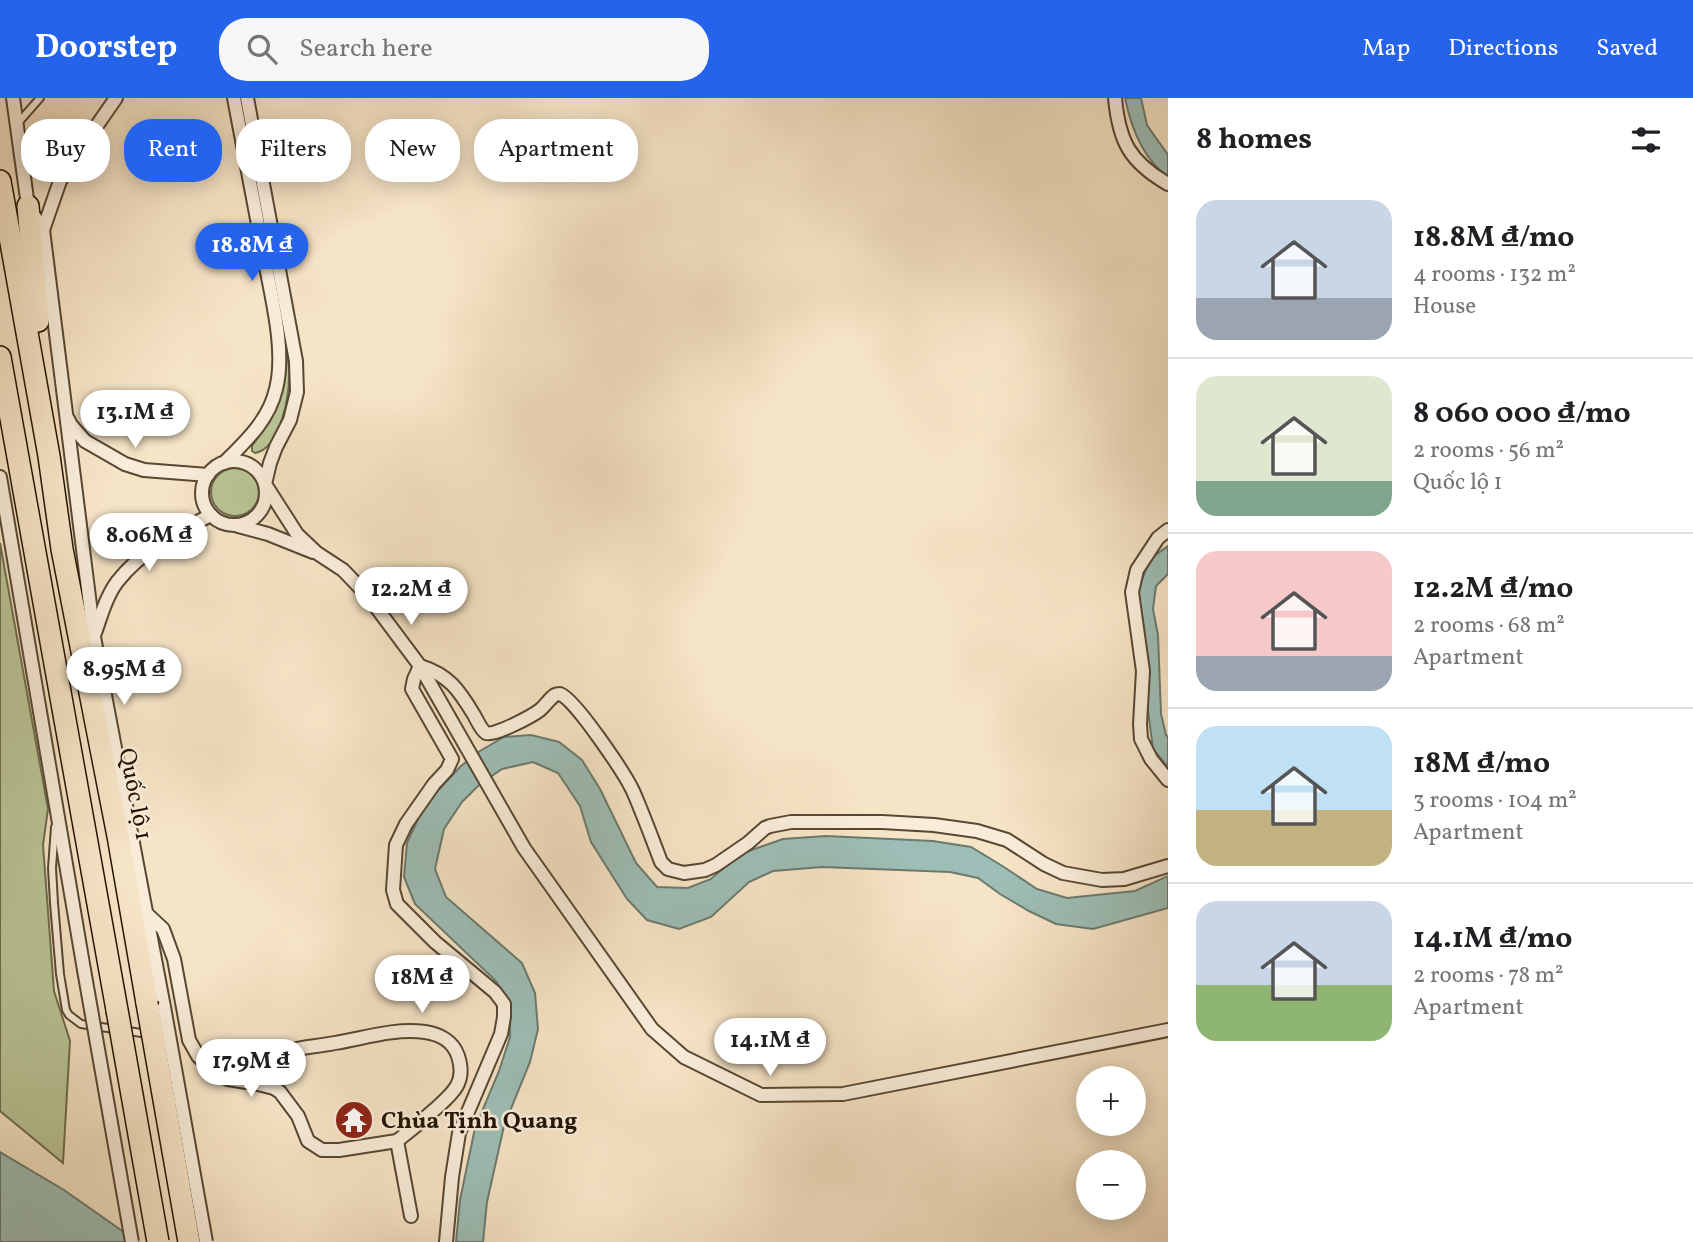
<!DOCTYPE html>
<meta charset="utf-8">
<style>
:root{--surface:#fff;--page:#f6f6f6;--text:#202124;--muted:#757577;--line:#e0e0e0;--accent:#2563eb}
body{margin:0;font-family:Vollkorn,serif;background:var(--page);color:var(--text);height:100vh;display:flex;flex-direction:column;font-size:26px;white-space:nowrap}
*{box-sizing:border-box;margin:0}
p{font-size:23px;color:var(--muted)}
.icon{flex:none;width:38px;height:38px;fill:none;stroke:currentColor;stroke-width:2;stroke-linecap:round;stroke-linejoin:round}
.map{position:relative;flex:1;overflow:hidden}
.panel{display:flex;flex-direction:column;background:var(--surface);width:525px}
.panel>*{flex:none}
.hud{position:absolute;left:21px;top:21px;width:665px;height:63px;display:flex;gap:14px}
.controls{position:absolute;left:1076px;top:968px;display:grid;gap:14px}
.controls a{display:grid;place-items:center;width:70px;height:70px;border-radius:50%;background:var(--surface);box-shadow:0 4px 18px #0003;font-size:35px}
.price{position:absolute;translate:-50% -60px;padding:0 16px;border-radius:24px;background:#fff;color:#222;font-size:23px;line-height:46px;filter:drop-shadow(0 2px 4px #0008)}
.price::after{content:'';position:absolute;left:50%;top:42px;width:21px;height:16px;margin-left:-10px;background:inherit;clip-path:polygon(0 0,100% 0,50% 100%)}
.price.selected{background:var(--accent);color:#fff}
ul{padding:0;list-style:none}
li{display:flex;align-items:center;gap:21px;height:175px;padding:0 28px}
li+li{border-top:2px solid var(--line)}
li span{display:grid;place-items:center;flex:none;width:196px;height:140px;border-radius:21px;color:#555}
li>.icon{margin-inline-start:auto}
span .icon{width:84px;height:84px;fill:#fffc;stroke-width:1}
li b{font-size:30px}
h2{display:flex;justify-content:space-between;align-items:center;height:84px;padding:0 28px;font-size:30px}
.chip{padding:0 24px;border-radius:28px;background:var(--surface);box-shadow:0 4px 18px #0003;font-size:24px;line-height:63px}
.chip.selected{background:var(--accent);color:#fff}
header{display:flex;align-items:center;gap:42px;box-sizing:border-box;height:98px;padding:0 35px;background:var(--accent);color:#fff}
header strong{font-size:33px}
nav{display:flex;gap:38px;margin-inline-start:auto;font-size:24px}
.search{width:490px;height:63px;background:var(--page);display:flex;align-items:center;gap:18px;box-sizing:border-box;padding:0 24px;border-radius:28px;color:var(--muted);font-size:26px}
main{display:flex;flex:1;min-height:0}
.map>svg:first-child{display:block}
</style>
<header>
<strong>Doorstep</strong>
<div class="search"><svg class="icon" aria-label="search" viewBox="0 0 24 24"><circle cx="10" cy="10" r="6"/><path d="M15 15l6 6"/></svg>Search here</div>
<nav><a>Map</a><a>Directions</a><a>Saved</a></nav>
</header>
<main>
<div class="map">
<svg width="1168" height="1144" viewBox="0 0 1168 1144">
<rect width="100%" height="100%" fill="#f6e4c6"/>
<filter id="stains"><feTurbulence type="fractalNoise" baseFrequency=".00286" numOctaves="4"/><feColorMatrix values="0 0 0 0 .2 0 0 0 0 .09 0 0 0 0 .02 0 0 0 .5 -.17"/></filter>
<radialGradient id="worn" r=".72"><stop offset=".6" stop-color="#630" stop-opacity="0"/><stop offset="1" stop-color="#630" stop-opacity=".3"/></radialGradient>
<g fill="#bac597" stroke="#6e6c4c" stroke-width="2">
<path d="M284,244C286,253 289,262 289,272C290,294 282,350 255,355L252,353V348C269,324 286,297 286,267C286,259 284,252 284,244Z"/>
<circle cx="235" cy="394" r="24"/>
<path d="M0,445L48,711L43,747L54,893L70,943L63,1065L0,1013Z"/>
</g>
<g fill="#9dbeb6" stroke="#6c7a6e" stroke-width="2">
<path d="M1125,0H1141L1147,27L1168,57V79C1143,61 1131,29 1125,0Z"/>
<path d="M1168,448V476L1156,488L1153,511L1158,537L1161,616L1166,637L1168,639V669L1153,651L1147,605L1137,495L1150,461Z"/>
<path d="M531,637L559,644L582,662L600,691L636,765L657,789L688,790L711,781L740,756L783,741L826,738L933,743L971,749L1004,769L1037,791L1067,800L1135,793L1168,778V810L1093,831L1056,826L1029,813L1000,796L978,780L950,774L822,769L773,773L749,784L711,819L679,831L647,822L627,801L591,744L580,708L558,675L533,664L502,671L480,686L462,704L444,731L435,771L446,799L522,865L535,895L538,931L530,964L504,1028L487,1104L483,1144H456L460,1102L475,1030L499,973L510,939V909L496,883L415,806L404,779L407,745L425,706L461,668L480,653L504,639Z"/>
<path d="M0,1054L64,1092L138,1144H0Z"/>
</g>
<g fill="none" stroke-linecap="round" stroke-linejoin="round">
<defs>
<g id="lane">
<path d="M18,25L40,0"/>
<path d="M55,729L52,770L54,805L60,876L66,912L69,917L81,926L148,936"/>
</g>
<g id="street">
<path d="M13,0L28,108L43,132L94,539L164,909"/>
<path d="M247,0L296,263L297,294L290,322L276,349L270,365L265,386L297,436L317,455L343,472L367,497L420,568L524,750L652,931L684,959L761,997L843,996L1168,932"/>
<path d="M1115,0C1119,44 1130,64 1168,86"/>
<path d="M43,132L60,83L75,59L116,0"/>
<path d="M68,321L71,327L85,343L125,366L144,372L208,377"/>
<circle cx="234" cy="395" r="32"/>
<path d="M224,365C246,343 269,322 276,291C286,252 271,198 264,158C254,106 244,53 234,0"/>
<path d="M0,379L84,872"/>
<path d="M238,428L268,436L313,454"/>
<path d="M1168,432L1158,440L1137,472L1132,494L1143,573L1140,626L1141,641L1151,661L1168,682"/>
<path d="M95,535C101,518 106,499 117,484C141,453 177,434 211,417"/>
<path d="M147,816L163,831L174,861L189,942L198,958L211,971L228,981L258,986L274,990L280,994L298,1018L308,1043L322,1052H339L397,1043L411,1118"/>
<path d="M274,990C276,977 276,961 287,953C303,949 319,948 335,945C365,940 394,930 425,934C439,936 453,943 458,958C467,985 452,996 434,1012C422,1023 410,1033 397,1043"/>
<path d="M446,1144L452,1079L459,1035L501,936L504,919V906L495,894L435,844L397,806L393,792L396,747L406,726L434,686L447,672L452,661L412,591L414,581L420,568C449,577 459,592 474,617C477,622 481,632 486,635C495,638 532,618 540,612C546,607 549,601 555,597C557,596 559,596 560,596C575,601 625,676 633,693C643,716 652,740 661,764L668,771L684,775L705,772L716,767L748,745L765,730L770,728L791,724H882L934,727L977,733L1007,742L1044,766L1063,775L1102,782L1124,781L1168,768"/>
</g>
<g id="highway">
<path d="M0,83L49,358L62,451L118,738L147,905"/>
<path d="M28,108L38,223"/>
<path d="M0,259L117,912"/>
</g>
</defs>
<use href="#lane" stroke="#584732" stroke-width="10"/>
<use href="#street" stroke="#584732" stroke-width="16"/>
<use href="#highway" stroke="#231301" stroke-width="24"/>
<use href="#lane" stroke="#f9edda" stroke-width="6"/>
<use href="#street" stroke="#f9edda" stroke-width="12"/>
<use href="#highway" stroke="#f6e4c6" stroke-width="21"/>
<defs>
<g id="street-bridge">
<path d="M84,872L132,1144"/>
<path d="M164,909L206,1144"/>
</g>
<g id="highway-bridge">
<path d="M147,905L189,1144"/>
<path d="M117,912L158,1144"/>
</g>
</defs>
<use href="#street-bridge" stroke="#584732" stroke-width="16" stroke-linecap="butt"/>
<use href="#highway-bridge" stroke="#231301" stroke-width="24" stroke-linecap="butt"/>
<use href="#street-bridge" stroke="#f9edda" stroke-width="12"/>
<use href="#highway-bridge" stroke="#f6e4c6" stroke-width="21"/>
</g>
<defs>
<symbol id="temple-disc" viewBox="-11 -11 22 22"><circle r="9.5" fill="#8f2418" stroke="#f9edda"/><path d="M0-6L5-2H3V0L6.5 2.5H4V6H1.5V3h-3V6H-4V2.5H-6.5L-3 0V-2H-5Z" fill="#fff"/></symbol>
</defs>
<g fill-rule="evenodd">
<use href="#temple-disc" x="332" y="1000" width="44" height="44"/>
</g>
<g text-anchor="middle" stroke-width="5" stroke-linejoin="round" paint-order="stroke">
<g font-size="24" fill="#231301" stroke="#f9edda">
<text transform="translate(136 696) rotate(79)" y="8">Quốc lộ 1</text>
</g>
<g font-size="24" font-weight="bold" fill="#231301" stroke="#f9edda" text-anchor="start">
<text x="381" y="1030">Chùa Tịnh Quang</text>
</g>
</g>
<rect width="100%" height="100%" filter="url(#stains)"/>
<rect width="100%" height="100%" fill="url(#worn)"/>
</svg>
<div class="controls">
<a>+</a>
<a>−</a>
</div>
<b class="price selected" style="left:252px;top:185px">18.8M ₫</b>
<b class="price" style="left:135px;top:352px">13.1M ₫</b>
<b class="price" style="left:149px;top:475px">8.06M ₫</b>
<b class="price" style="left:411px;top:529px">12.2M ₫</b>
<b class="price" style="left:124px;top:609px">8.95M ₫</b>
<b class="price" style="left:422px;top:917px">18M ₫</b>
<b class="price" style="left:770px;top:980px">14.1M ₫</b>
<b class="price" style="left:251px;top:1001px">17.9M ₫</b>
<div class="hud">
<a class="chip">Buy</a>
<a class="chip selected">Rent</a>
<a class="chip">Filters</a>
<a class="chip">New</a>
<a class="chip">Apartment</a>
</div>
</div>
<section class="panel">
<h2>8 homes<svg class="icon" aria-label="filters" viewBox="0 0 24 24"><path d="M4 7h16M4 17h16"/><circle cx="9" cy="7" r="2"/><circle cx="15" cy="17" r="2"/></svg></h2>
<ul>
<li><span style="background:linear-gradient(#c9d6e8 70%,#9aa5b1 0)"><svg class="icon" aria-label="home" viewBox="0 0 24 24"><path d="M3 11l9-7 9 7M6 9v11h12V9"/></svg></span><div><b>18.8M ₫/mo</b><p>4 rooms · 132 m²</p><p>House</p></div></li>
<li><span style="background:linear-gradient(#dfe7d0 75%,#7fa58c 0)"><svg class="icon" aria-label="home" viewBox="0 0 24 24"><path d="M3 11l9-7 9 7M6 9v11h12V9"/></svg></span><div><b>8 060 000 ₫/mo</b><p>2 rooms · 56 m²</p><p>Quốc lộ 1</p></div></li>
<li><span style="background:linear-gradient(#f6c9c9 75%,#9aa5b1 0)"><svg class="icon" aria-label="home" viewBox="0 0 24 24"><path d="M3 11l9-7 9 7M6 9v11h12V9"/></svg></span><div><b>12.2M ₫/mo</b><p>2 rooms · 68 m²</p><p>Apartment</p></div></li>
<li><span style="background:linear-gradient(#bfe0f5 60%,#c2b280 0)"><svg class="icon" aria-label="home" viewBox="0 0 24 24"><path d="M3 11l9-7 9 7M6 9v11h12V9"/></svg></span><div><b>18M ₫/mo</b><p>3 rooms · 104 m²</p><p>Apartment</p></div></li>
<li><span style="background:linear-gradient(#c9d6e8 60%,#8fb573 0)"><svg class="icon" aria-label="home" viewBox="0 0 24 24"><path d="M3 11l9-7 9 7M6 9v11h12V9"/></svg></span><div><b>14.1M ₫/mo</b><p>2 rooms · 78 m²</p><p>Apartment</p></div></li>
</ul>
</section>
</main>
